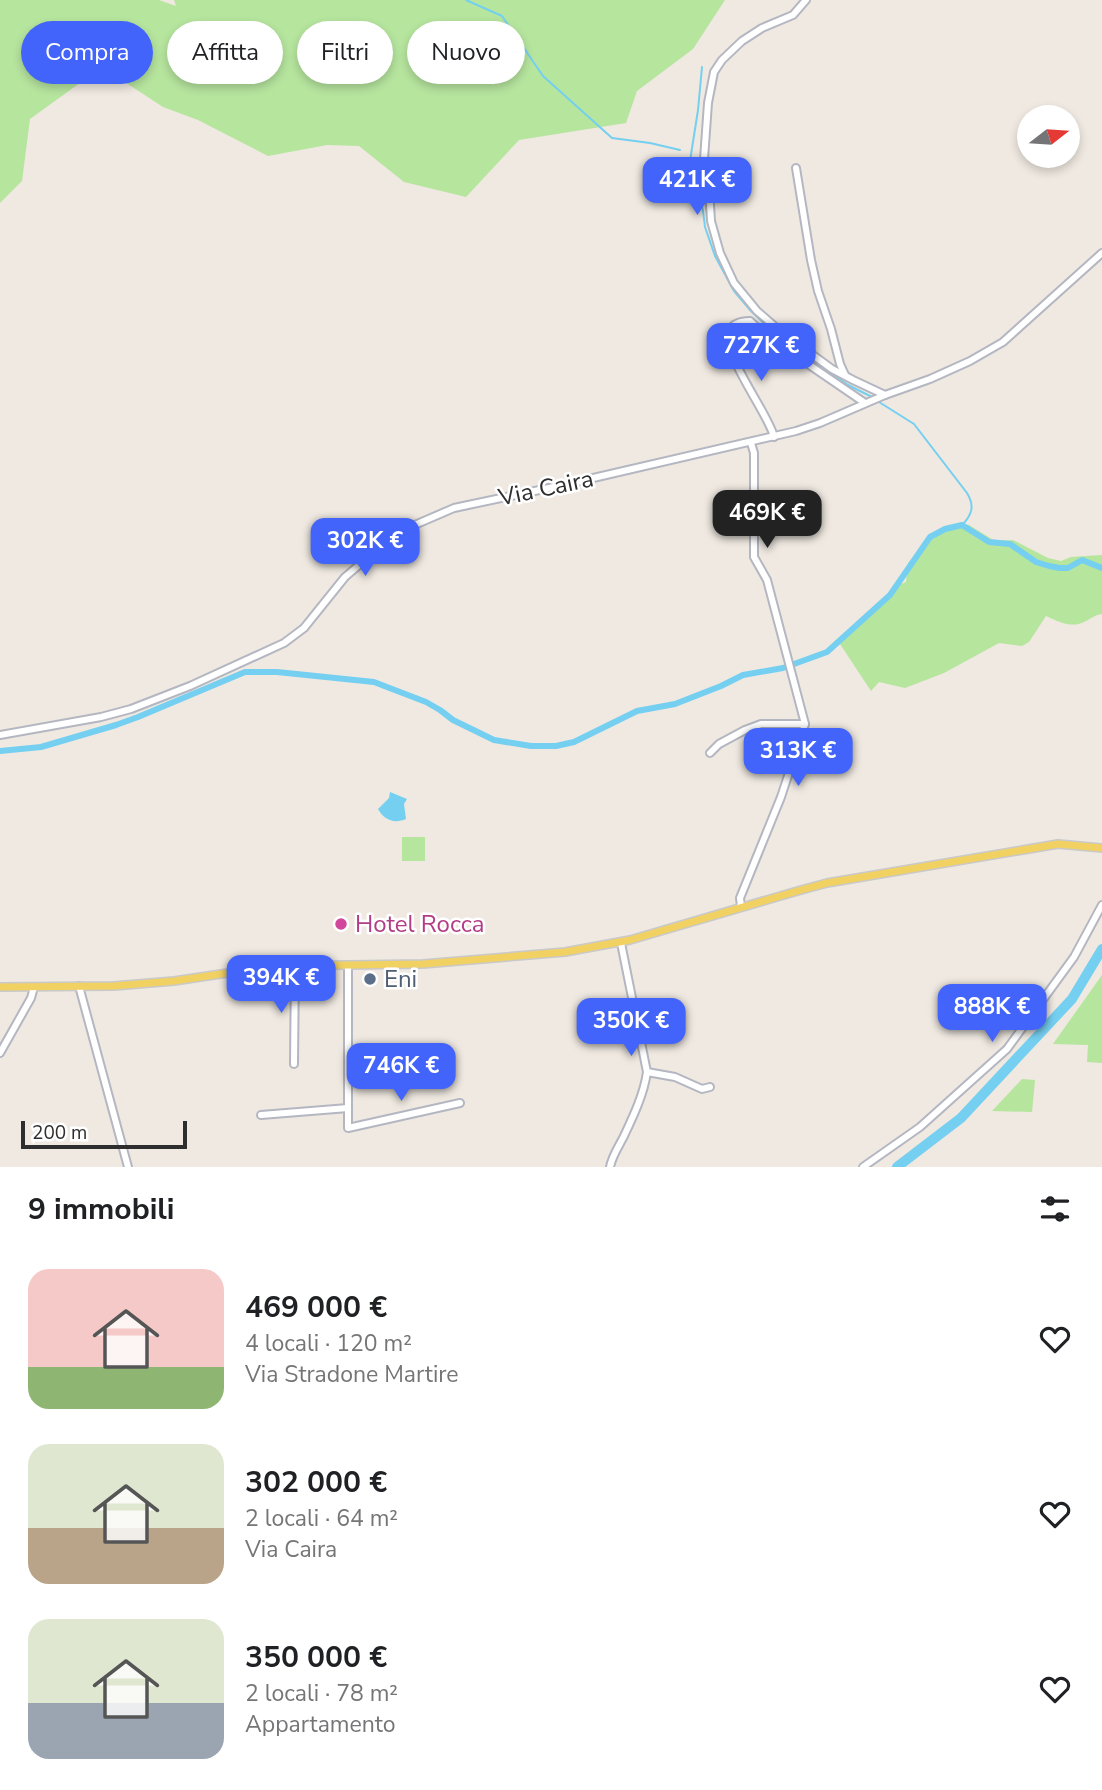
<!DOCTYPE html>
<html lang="it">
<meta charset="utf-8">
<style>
:root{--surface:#fff;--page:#f6f6f6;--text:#202124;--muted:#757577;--accent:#4264fb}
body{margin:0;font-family:"Nunito Sans",sans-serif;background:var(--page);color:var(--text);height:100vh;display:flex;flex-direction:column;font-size:26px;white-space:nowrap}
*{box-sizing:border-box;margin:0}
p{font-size:23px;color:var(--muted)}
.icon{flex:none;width:38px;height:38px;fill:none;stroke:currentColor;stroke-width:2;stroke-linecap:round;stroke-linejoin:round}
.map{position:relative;height:1167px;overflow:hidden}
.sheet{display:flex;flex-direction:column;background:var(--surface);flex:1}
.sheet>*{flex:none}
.banner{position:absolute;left:21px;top:21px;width:700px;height:63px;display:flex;gap:14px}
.needle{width:46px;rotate:73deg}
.controls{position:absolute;left:1017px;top:105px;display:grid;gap:14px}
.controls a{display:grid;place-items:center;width:63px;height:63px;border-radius:50%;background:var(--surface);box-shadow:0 4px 10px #0003;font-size:35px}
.scale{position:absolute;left:21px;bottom:18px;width:166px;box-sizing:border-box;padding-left:7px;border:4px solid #2e2e2e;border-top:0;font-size:19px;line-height:24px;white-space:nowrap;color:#2e2e2e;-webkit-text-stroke:5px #fff;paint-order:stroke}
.price{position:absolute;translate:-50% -60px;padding:0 16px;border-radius:14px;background:var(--accent);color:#fff;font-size:23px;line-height:46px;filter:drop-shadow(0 2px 4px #0008)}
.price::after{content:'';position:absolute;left:50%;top:42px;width:21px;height:16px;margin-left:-10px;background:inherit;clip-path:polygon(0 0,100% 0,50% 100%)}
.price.selected{background:#222;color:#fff}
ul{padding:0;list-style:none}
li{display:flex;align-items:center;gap:21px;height:175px;padding:0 28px}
li span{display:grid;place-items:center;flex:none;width:196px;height:140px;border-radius:21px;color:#555}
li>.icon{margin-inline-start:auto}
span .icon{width:84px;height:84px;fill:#fffc;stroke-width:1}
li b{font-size:30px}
h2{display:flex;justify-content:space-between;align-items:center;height:84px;padding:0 28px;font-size:30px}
.chip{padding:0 24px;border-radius:32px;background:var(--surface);box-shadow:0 4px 10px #0003;font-size:24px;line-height:63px}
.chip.selected{background:var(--accent);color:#fff}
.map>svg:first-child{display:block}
</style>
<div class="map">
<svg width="1102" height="1167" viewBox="0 0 1102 1167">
<rect width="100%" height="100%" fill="#efe9e1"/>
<g fill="#b6e59e">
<path d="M0,0H159L176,6L174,0H725L693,49L637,91L626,123L519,140L466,197L404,182L359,146L327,145L268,156L198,120L163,107L102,67L30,119L22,181L0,203Z"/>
<path d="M969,525L995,541L1013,540L1048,558L1061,561L1071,557L1102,555V614C1095,615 1092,618 1086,621C1072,629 1059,622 1046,616L1029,642L1022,646L999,643L944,673L905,688L879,682L871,691L840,644L894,587L906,582L908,563L936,534Z"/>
<rect x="402" y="837" width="23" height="24"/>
<path d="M1102,975V1063L1087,1062L1088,1045L1053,1044Z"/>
<path d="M1022,1079L1035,1080L1032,1112L992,1111Z"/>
</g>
<path fill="#75cff0" d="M390,792L407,799L404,804L406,819C394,824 384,820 378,809L389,798Z"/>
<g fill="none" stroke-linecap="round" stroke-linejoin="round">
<g stroke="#75cff0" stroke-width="2">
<path d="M466,0L502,16L543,76L612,138L650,143L680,150"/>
<path d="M702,67L698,110L690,161L703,211L705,227L715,256L734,291L751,311L773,332L815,363L848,385L874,398"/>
<path d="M879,402L914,424L967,493C975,506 972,515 962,525"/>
</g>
<path stroke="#75cff0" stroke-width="6" d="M0,751L41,747L116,725L138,717L245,672H277L374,682L426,702L440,710L453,720L494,740L531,746H556L574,742L637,711L675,704L721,686L743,675L783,668L827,652L890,595L930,537L945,529L962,525L989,542L1010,544L1036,562L1049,566L1060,568H1068L1082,560L1102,568"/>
<path stroke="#75cff0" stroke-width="10" d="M897,1167L961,1118L1072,999L1102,949"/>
<defs>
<g id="minor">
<path d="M806,0L793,15L762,28L742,41L722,60L714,72L708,103L704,159L708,172L711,221L720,253L734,283L757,311L780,331L832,369L853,380L885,395"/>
<path d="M796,168L811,260L818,291L831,329L840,364L845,375"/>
<path d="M774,437C769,414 719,351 730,330C734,322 743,321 750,321L764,334L865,403"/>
<path d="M0,735L101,717L131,709L190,686L284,643L304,628L345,577L378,549L410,527L454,508L563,485L796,431L820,423L885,395L930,379L970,361L1003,342L1102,253"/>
<path d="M710,753L719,744L745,730L761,724H805"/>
<path d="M741,907L740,898L781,797L805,724L767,580L754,557V453L751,443"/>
<path d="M348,965V1128L460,1103"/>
<path d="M79,986L128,1167"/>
<path d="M0,1053L31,998L34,987"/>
<path d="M294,1064L295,965"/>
<path d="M647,1072L675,1077L702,1089L710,1087"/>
<path d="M261,1115L348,1108"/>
<path d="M610,1167C612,1156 619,1146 624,1136C633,1117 644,1094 647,1072L621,943"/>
<path d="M863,1167L920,1127L1007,1049L1074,957L1102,905"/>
</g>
<path id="major" d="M0,987L114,986L174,981L274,966L423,964L565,952L630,940L801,890L827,883L1058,844L1102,848"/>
</defs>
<use href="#minor" stroke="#b4b7c1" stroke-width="10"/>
<use href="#major" stroke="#c9c9c9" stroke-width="10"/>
<use href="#minor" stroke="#fff" stroke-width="6"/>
<use href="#major" stroke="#f2d163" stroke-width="7"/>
</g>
<circle fill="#d1479c" stroke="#fff" stroke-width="2.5" cx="341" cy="924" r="7"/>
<circle fill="#5c6f8a" stroke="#fff" stroke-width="2.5" cx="370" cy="979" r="7"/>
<g text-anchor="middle" stroke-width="5" stroke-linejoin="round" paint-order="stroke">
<g font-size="24" fill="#2e2e2e" stroke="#fff">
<text transform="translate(546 488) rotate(-12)" y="8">Via Caira</text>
</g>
<g font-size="24" fill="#b23c85" stroke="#fff" text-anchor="start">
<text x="355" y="932">Hotel Rocca</text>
</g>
<g font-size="24" fill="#4e5e75" stroke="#fff" text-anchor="start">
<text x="384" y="987">Eni</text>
</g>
</g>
</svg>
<div class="controls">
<a><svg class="needle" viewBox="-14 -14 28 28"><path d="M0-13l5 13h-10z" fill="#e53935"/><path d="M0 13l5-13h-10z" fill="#757577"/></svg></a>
</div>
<div class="scale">200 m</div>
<b class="price" style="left:697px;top:217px">421K €</b>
<b class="price" style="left:761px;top:383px">727K €</b>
<b class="price selected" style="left:767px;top:550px">469K €</b>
<b class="price" style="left:365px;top:578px">302K €</b>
<b class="price" style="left:798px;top:788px">313K €</b>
<b class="price" style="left:281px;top:1015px">394K €</b>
<b class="price" style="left:992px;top:1044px">888K €</b>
<b class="price" style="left:631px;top:1058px">350K €</b>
<b class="price" style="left:401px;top:1103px">746K €</b>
<div class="banner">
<a class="chip selected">Compra</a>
<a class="chip">Affitta</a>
<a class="chip">Filtri</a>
<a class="chip">Nuovo</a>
</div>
</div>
<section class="sheet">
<h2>9 immobili<svg class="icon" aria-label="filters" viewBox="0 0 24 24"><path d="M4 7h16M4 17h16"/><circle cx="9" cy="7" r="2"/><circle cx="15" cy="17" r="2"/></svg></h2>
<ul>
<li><span style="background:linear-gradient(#f6c9c9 70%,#8fb573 0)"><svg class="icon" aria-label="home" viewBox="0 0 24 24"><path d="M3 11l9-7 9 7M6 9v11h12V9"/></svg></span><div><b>469 000 €</b><p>4 locali · 120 m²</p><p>Via Stradone Martire</p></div><svg class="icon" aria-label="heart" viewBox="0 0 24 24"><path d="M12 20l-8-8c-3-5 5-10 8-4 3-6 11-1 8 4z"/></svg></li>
<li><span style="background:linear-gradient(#dfe7d0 60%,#b9a48a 0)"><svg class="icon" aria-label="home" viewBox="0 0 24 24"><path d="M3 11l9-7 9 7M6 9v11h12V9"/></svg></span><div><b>302 000 €</b><p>2 locali · 64 m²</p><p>Via Caira</p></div><svg class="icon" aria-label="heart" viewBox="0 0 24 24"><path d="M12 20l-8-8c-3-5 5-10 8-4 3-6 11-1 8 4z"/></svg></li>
<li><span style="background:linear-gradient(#dfe7d0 60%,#9aa5b1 0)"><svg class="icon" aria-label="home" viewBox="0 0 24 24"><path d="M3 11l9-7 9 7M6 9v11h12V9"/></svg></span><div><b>350 000 €</b><p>2 locali · 78 m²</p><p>Appartamento</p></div><svg class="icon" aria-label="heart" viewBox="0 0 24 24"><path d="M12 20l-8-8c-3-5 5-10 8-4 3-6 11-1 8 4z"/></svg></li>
</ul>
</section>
